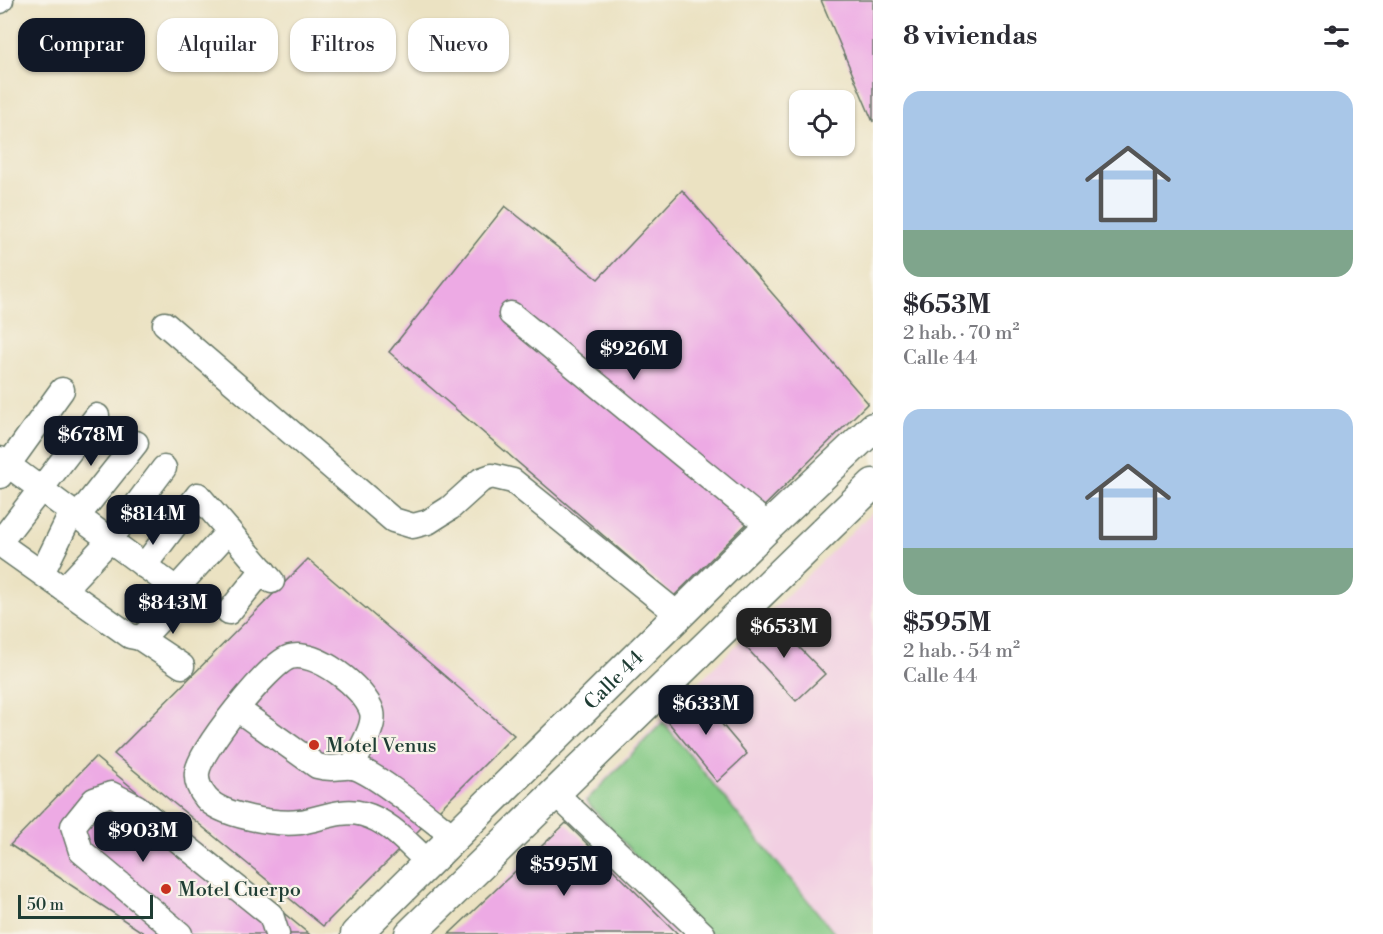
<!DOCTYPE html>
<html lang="es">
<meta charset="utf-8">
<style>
:root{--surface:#fff;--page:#f7f7f7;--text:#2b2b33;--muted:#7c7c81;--accent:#111827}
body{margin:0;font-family:"Libre Bodoni",serif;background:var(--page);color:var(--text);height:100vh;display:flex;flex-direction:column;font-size:22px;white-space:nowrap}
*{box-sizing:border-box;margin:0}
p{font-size:20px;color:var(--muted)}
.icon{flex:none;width:33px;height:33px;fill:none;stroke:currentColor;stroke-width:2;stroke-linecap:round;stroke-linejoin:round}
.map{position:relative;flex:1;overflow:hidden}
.panel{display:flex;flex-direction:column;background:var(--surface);width:510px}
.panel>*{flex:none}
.guide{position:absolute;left:18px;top:18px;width:570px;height:54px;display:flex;gap:12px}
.controls{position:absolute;left:789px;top:90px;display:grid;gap:12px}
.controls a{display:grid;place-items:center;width:66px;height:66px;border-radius:12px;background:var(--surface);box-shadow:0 2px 4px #0004;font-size:30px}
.scale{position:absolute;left:18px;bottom:15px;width:135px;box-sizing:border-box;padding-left:6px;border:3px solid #1f3d34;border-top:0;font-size:16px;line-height:21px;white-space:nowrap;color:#1f3d34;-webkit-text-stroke:4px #f7f3e8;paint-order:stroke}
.price{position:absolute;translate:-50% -51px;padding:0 14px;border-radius:12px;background:var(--accent);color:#fff;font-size:20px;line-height:39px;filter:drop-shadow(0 2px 3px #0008)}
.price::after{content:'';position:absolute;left:50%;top:36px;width:18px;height:14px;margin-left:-9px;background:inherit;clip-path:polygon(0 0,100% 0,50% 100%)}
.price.selected{background:#222;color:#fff}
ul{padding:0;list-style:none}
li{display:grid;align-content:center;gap:12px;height:318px;padding:0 30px}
li span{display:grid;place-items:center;height:186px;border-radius:18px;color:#555}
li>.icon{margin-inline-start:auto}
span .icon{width:108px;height:108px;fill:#fffc;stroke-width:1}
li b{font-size:26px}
h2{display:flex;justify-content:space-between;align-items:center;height:72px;padding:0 30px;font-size:26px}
.chip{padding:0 21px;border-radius:18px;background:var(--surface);box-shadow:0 2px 4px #0004;font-size:21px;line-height:54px}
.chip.selected{background:var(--accent);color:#fff}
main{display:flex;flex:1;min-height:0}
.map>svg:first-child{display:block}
</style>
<main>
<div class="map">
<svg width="873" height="934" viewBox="0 0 873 934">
<rect width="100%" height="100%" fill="#f7f3e8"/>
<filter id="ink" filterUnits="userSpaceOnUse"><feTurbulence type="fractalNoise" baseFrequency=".0167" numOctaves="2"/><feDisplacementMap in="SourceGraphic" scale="12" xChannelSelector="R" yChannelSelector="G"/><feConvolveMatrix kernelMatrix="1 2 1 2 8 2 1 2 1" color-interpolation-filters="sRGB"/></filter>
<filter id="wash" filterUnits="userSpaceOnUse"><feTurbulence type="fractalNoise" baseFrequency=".008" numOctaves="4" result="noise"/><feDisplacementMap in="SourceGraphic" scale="24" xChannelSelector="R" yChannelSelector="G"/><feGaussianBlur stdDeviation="1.35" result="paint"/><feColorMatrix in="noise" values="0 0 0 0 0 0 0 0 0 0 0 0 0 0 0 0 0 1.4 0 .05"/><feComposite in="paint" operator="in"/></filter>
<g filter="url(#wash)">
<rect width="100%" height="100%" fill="#ebe2c2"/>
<path fill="#f2cfe2" d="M873,511V934H708L695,924L583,801L663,717Z"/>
<path fill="#83c984" stroke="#51835c" stroke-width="1.5" d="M663,722L835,934H710L695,921L586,801Z"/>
<g id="blocks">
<g fill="#edaae4">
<path d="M821,0H873V122Z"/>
<path d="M682,190L868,403L674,596L389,352L505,206L598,279Z"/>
<path d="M308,559L514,735L323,926L114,754Z"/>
<path d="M771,618L825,674L796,701L743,644Z"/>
<path d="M694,691L747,754L717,782L665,718Z"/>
<path d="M95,757L309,934H145L10,845Z"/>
<path d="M566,823L678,934H449Z"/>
</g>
</g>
</g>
<g filter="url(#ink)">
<use href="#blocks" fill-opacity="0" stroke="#676" stroke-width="1.5"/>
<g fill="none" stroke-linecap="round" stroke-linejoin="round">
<defs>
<g id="minor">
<path d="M0,1L1,0"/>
<path d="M511,314L769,526"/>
<path d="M165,324L393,520L413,526L428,522L450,508L481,480L492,476L513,481L680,616"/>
<path d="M0,459L176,589C169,610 158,625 140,638L130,636L0,544"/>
<path d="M0,476L62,390"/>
<path d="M78,516L136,443"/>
<path d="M0,542L97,416"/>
<path d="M144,566L198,495L272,581"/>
<path d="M42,573L72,512"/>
<path d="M64,589L110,540L164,468"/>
<path d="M176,589L229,531"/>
<path d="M229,612L263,570"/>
<path d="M140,638L182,666"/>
<path d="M237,709L317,766C334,771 342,765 353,767C375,772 433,821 454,837"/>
<path d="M352,767C358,752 376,728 372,712C365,688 315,649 290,657C269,663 199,751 197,773C196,781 200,791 206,798C221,816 277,825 300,822C321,819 341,808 363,814C389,821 408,844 428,862"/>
<path d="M556,794L703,934"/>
<path d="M180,934L81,851L73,826L94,800L111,794L137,807L271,915L277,934"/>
</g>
<g id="major">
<path id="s1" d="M356,934L769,526L873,428"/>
<path d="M410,934L873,484"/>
</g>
</defs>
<use href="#minor" stroke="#676" stroke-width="27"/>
<use href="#major" stroke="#676" stroke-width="33"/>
<use href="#minor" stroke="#fff" stroke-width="24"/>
<use href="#major" stroke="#fff" stroke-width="30"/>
</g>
</g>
<g fill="#c8321e" stroke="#f7f3e8" stroke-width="2">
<circle cx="314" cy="745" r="6"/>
<circle cx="166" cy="889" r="6"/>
</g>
<g text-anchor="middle" stroke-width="4.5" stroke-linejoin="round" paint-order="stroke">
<g font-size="20" fill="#1f3d34" stroke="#f7f3e8">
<text dy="7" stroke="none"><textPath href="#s1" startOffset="362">Calle 44</textPath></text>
</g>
<g font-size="20" fill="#1f3d34" stroke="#f7f3e8" text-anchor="start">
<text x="326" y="752">Motel Venus</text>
<text x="178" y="896">Motel Cuerpo</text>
</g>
</g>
</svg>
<div class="controls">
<a><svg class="icon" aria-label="locate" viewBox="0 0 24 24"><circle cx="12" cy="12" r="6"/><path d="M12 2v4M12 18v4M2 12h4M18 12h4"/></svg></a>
</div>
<div class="scale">50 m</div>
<b class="price" style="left:634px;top:381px">$926M</b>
<b class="price" style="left:91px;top:467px">$678M</b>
<b class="price" style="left:153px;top:546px">$814M</b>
<b class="price" style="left:173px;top:635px">$843M</b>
<b class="price selected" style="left:784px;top:659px">$653M</b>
<b class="price" style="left:706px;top:736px">$633M</b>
<b class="price" style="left:143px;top:863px">$903M</b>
<b class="price" style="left:564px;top:897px">$595M</b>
<div class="guide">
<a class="chip selected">Comprar</a>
<a class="chip">Alquilar</a>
<a class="chip">Filtros</a>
<a class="chip">Nuevo</a>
</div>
</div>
<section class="panel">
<h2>8 viviendas<svg class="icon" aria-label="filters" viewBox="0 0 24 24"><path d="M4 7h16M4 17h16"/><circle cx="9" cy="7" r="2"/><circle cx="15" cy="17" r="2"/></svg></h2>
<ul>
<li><span style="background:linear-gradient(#a9c7e8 75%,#7fa58c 0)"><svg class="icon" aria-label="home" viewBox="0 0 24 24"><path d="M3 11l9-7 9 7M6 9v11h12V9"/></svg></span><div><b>$653M</b><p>2 hab. · 70 m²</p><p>Calle 44</p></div></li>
<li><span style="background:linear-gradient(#a9c7e8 75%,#7fa58c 0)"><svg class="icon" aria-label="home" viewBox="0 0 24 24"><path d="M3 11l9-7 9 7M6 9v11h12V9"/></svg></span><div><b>$595M</b><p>2 hab. · 54 m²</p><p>Calle 44</p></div></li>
</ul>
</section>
</main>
